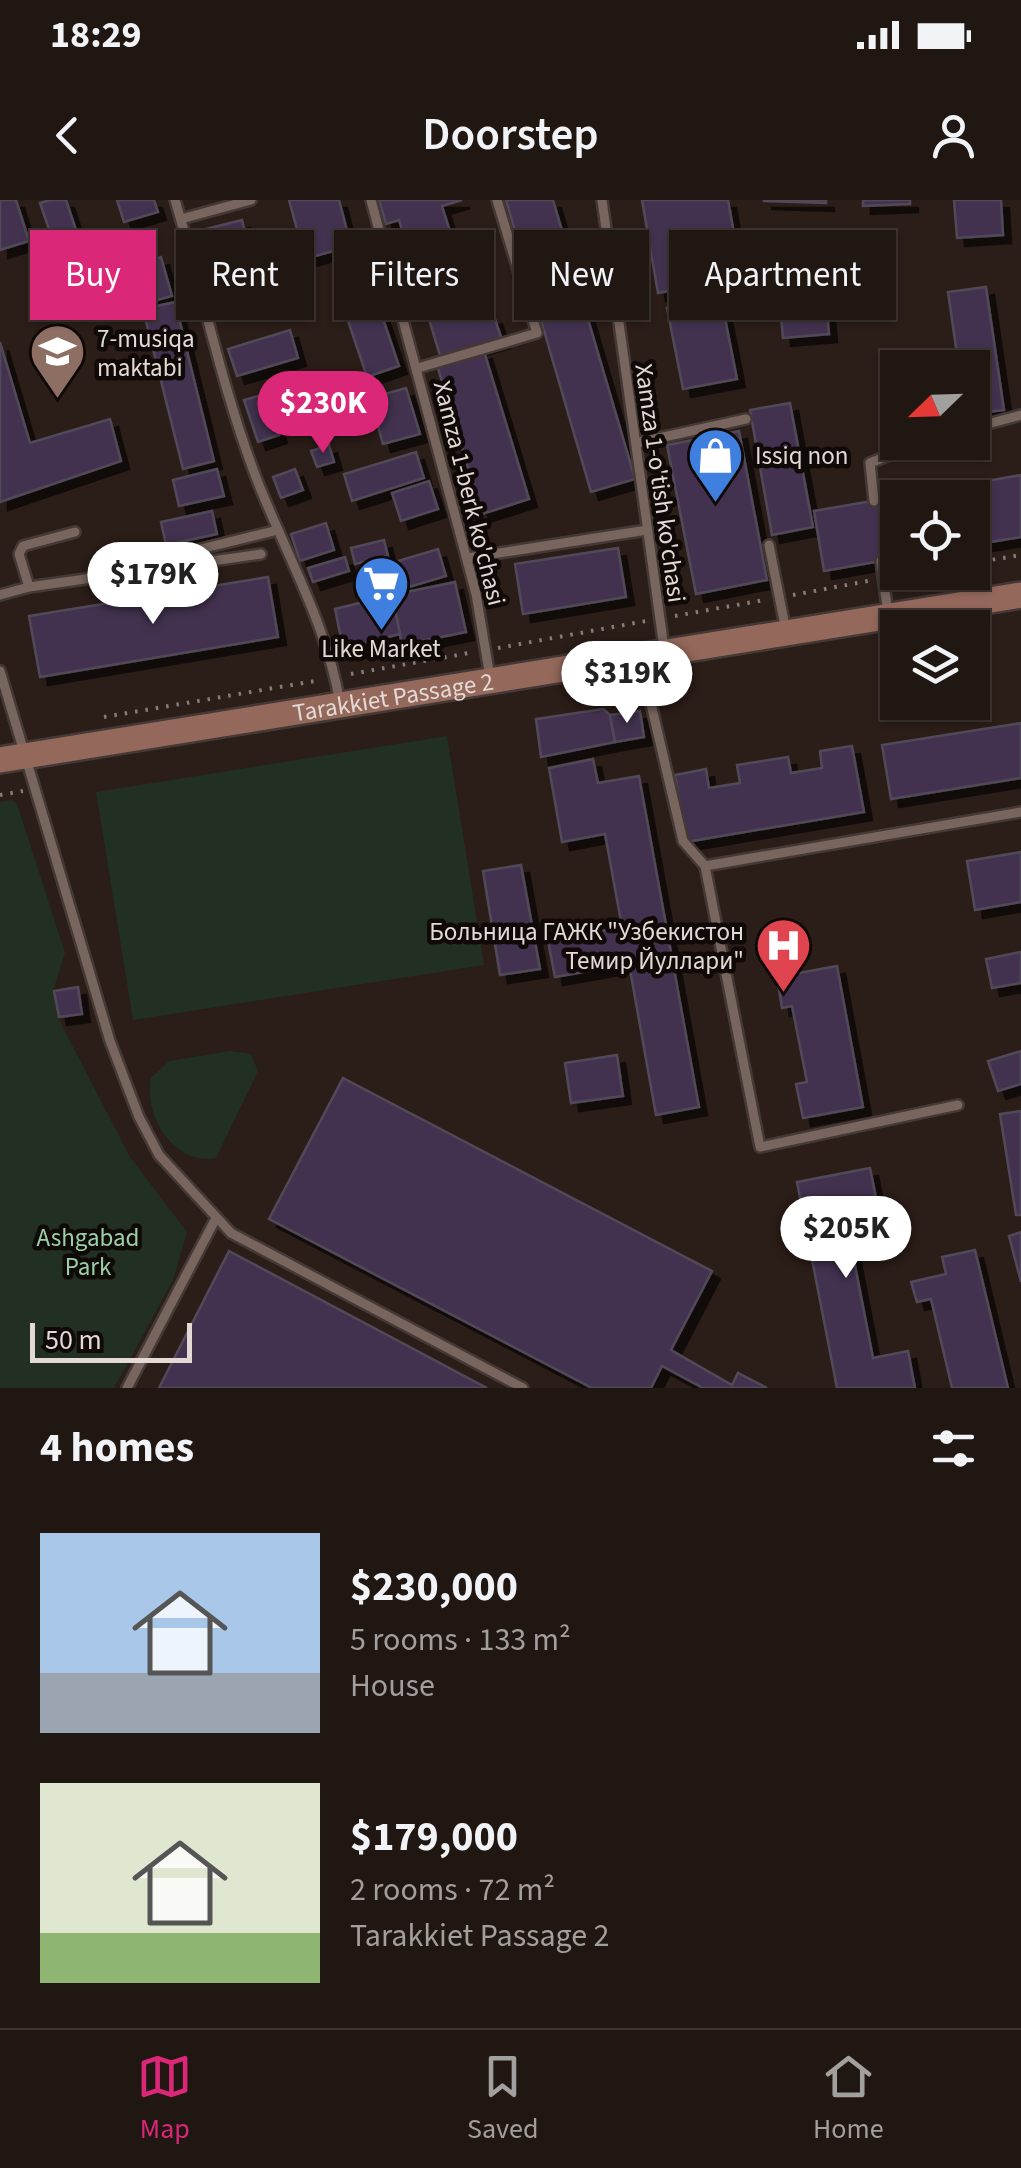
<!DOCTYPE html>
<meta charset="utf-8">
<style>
:root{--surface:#201612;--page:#281f1b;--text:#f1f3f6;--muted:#a29f9f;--line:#3d3532;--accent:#db2777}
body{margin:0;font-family:"Source Sans 3",sans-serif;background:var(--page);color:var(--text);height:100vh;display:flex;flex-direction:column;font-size:38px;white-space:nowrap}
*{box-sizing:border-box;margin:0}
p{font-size:32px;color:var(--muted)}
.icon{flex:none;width:55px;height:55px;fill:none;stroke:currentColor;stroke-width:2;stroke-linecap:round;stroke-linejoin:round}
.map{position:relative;height:1188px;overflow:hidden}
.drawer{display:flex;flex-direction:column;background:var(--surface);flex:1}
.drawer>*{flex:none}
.hud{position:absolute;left:30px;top:30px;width:962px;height:90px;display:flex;gap:20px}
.needle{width:65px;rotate:247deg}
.controls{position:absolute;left:880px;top:150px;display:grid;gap:20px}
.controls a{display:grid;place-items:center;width:110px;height:110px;border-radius:0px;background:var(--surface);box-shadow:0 2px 8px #0004,0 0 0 2px var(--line);font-size:50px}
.scale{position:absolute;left:30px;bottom:25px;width:162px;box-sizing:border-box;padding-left:10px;border:5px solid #e3d9d5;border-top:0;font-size:28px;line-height:35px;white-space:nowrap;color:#e3d9d5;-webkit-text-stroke:8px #0f0907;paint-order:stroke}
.price{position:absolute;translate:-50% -85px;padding:0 22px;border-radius:35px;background:#fff;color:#222;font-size:32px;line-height:65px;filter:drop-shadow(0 2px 5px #0008)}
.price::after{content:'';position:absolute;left:50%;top:60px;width:30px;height:22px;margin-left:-15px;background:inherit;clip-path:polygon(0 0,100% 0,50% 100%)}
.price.selected{background:var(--accent);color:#fff}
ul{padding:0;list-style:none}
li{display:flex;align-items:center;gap:30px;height:250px;padding:0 40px}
li span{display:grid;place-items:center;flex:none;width:280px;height:200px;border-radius:0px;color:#555}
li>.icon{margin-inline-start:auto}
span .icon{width:120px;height:120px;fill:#fffc;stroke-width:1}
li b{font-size:42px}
h2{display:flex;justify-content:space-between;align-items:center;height:120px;padding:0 40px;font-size:42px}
.tag{padding:0 35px;border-radius:0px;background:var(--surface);box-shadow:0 2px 8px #0004,0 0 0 2px var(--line);font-size:35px;line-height:90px}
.tag.selected{background:var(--accent);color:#fff}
.status{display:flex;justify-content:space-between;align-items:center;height:70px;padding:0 50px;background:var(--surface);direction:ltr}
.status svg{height:28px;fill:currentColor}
header{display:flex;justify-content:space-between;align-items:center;height:130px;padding:0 40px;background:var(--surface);font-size:45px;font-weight:600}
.tab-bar{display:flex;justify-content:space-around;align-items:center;height:140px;border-top:2px solid var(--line);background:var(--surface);font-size:28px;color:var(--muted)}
.tab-bar a{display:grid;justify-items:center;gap:5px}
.tab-bar .selected{color:var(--accent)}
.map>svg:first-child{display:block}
</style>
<div class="status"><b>18:29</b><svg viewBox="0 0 49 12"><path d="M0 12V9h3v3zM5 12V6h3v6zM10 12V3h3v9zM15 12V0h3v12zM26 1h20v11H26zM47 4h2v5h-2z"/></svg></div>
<header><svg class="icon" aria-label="back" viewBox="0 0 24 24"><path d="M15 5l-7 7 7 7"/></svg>Doorstep<svg class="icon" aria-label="person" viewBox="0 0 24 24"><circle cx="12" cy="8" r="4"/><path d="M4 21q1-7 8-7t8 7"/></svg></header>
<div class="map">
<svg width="1021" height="1188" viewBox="0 0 1021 1188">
<defs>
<filter id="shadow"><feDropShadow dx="8" dy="8" stdDeviation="0" flood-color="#0009"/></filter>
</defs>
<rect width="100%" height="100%" fill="#2b1d18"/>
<g fill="#213023">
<path d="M447,536L484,765L133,820L96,592Z"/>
<path d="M11,600L17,604L65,753L53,791L58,818L130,957L187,1032L173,1080L114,1188H0V602Z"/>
<path d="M230,851L251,854L258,871L216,958C175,966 143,917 151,878L169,861Z"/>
</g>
<g fill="#42334f" stroke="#514a58" stroke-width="2.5" filter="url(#shadow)">
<path d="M0,0H16L29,41L0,50Z"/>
<path d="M50,0H66L77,33L53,41L40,3Z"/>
<path d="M117,0H154L158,12L124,22Z"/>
<path d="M289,0H339L351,46L305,59Z"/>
<path d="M379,0H462L442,6L478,121L494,116L502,140L441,159L399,20L386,24Z"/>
<path d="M506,0H553L635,279L591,292Z"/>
<path d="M642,0H728L742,78L658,93Z"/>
<path d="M764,0H826V3L764,1Z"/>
<path d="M863,0H910V4L863,6Z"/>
<path d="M954,0H1001L1003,35L957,38Z"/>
<path d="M242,20L258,87L214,98L198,31Z"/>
<path d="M820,34L829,134L783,138L774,38Z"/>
<path d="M161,57L172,96L136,106L125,68Z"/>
<path d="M986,87L1004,210L972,214V168H959L948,92Z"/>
<path d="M373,89L399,166L367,177L341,100Z"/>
<path d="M721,98L737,179L683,189L667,108Z"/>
<path d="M175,102L214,261L183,269L143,109Z"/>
<path d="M290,130L298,158L237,176L228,149Z"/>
<path d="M0,142L30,243L110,219L121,261L0,302Z"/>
<path d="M484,151L529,299L482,314L437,165Z"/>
<path d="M406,188L420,234L383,244L370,198Z"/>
<path d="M265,194L279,235L258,242L244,200Z"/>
<path d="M790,203L813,327L772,335L750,210Z"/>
<path d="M739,231L767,380L696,394L667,245Z"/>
<path d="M329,245L334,262L317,267L311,251Z"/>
<path d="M416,252L424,278L352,301L344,274Z"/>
<path d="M217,269L224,296L179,306L173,280Z"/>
<path d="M295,269L303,290L281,298L273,277Z"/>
<path d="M1021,275V337L972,345V298H898V358L824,371L814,311Z"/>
<path d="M429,281L438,309L401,321L392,293Z"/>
<path d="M212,311L217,334L166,345L161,322Z"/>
<path d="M326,323L334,350L300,361L291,334Z"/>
<path d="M384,340L388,356L355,364L351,348Z"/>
<path d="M618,348L626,397L523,414L515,364Z"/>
<path d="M438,349L446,376L396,391L388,364Z"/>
<path d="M345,357L349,371L313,382L308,368Z"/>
<path d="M268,377L278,437L40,477L29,416Z"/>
<path d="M455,382L466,432L402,445L392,395Z"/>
<path d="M392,395L400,434L343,448L335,409Z"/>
<path d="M603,509L610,515L615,542L541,557L536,519Z"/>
<path d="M640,511L644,537L615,542L610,515Z"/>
<path d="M1021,523V578L891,599L882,545Z"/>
<path d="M852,546L864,612L686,642L675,575L706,569L709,588L740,583L737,565L788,557L791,573L822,568L820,551Z"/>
<path d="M593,559L598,583L639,576L699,907L656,915L629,764L555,777L548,741L622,727L605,634L562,642L549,568Z"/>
<path d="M1021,652V702L975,710L967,661Z"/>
<path d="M521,665L540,769L500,775L483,671Z"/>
<path d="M1021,752V783L992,788L986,759Z"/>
<path d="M837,766L863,907L803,918L796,884L807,882L792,806L782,808L777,777Z"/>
<path d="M78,787L82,814L59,817L54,791Z"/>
<path d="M1021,851V884L998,891L988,861Z"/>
<path d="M617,855L623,896L571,903L565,863Z"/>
<path d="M343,878L712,1071L671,1150L732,1185L738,1173L767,1188H703L662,1166L651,1188H592L269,1019Z"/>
<path d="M1021,911V1015H1016L1000,914Z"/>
<path d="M870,968L878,1008L845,1014L873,1158L908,1151L915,1188H837L797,982Z"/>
<path d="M1021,1032V1082L1009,1036Z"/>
<path d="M975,1050L1008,1188H952L931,1099L917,1102L911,1082L946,1074L942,1057Z"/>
<path d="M229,1051L487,1188H159Z"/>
</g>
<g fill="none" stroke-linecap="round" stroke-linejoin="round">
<defs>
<g id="service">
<path d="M175,0C203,93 222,189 257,280C286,354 327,425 340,503"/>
<path d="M371,0L476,394L490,477"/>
<path d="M602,0L664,448"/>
<path d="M181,19L251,0"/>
<path d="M418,168L537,133L497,0"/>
<path d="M972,228L1021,215"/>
<path d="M636,243L746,219"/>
<path d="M874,301L870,263L921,242"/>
<path d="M769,345L786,431"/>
<path d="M168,357L278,330"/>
<path d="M467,358L647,330"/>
<path d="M881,361L888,414"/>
<path d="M29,387L19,354L23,346L75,332"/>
<path d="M0,395L29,387L261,354"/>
<path d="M641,461L683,641L705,666L760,947L958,905"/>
<path d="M0,471L110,841L139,917L159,955L231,1033L523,1188"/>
<path d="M705,666L1021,612"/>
<path d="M127,1188L216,1018"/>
</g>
<g id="secondary">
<path id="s1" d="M0,560L1021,395"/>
</g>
</defs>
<use href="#service" stroke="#453936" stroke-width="14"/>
<use href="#secondary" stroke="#453936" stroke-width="30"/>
<g stroke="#887c78" stroke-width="4" stroke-dasharray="2.5 8" stroke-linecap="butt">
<path d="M972,363L1021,355"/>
<path d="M897,376L917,372"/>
<path d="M793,395L868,381"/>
<path d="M675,416L764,400"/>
<path d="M498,448L646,421"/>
<path d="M351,474L469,453"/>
<path d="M104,517L321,480"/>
<path d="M0,595L23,591"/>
</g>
<use href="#service" stroke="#77655e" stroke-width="9"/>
<use href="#secondary" stroke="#94685b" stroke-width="25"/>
</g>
<defs>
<symbol id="school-pin" viewBox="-11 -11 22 30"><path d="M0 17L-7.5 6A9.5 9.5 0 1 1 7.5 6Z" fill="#8d6e63" stroke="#0f0907"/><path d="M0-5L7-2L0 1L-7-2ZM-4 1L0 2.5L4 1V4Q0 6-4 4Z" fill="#fff"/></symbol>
<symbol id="shop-pin" viewBox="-11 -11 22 30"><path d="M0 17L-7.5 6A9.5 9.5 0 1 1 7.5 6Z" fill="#3f7fe0" stroke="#0f0907"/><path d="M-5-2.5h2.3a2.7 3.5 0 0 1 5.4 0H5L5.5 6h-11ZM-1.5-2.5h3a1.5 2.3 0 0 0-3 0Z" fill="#fff"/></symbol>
<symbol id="supermarket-pin" viewBox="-11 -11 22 30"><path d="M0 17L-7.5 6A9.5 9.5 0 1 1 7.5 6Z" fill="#3f7fe0" stroke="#0f0907"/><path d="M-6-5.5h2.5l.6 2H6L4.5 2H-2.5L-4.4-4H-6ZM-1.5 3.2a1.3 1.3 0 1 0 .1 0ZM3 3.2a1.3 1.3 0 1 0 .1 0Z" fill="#fff"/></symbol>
<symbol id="hospital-pin" viewBox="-11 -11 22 30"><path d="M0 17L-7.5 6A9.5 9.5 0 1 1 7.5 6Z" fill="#e0444e" stroke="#0f0907"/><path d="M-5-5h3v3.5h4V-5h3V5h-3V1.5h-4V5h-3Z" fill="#fff"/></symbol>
</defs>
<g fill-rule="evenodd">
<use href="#school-pin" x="26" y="120" width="63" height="86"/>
<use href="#shop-pin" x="684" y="224" width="63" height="86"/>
<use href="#supermarket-pin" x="350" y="352" width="63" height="86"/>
<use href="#hospital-pin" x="752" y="714" width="63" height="86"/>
</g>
<g text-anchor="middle" stroke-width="9" stroke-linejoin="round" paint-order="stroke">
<g font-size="25" fill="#e3d9d5" stroke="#0f0907" text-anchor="start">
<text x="97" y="147">7-musiqa<tspan x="97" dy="29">maktabi</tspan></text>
<text x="755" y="264">Issiq non</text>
<text x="381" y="457" text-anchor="middle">Like Market</text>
<text x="744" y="740" text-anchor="end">Больница ГАЖК "Узбекистон<tspan x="744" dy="29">Темир Йуллари"</tspan></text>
</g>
<g font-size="25" fill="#e3d9d5" stroke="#0f0907">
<text transform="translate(661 283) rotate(82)" y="9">Xamza 1-o'tish ko'chasi</text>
<text transform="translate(470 293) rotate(76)" y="9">Xamza 1-berk ko'chasi</text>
<text dy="9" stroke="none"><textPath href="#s1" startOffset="398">Tarakkiet Passage 2</textPath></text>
</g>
<g font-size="25" fill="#9bcfa5" stroke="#0f0907">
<text x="88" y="1046">Ashgabad<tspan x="88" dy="29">Park</tspan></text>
</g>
</g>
</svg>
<div class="controls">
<a><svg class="needle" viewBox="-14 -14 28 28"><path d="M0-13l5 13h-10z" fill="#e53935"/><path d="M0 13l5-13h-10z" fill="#a29f9f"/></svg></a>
<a><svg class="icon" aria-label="locate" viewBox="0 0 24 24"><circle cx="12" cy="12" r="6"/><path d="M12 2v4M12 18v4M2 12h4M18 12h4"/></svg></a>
<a><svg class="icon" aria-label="layers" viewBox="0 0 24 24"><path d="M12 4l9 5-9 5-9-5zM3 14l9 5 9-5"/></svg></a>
</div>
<div class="scale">50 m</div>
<b class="price selected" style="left:323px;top:256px">$230K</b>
<b class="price" style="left:153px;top:427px">$179K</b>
<b class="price" style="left:627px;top:526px">$319K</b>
<b class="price" style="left:846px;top:1081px">$205K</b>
<div class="hud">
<a class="tag selected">Buy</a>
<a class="tag">Rent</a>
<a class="tag">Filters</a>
<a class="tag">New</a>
<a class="tag">Apartment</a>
</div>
</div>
<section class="drawer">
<h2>4 homes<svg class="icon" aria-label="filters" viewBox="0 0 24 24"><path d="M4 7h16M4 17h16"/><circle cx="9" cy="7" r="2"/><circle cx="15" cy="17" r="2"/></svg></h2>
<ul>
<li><span style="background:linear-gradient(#a9c7e8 70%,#9aa5b1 0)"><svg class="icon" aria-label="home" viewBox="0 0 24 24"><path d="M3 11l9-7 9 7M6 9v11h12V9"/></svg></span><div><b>$230,000</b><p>5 rooms · 133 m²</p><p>House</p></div></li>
<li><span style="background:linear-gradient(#dfe7d0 75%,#8fb573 0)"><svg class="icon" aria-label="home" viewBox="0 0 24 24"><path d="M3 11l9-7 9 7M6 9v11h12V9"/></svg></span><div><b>$179,000</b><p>2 rooms · 72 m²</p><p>Tarakkiet Passage 2</p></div></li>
</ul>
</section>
<nav class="tab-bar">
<a class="selected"><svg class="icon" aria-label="map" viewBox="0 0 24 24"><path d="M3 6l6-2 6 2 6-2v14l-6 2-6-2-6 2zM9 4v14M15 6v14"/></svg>Map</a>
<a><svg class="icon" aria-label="saved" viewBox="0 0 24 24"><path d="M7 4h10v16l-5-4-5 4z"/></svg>Saved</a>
<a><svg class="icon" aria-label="home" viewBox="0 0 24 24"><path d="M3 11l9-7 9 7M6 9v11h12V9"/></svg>Home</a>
</nav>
